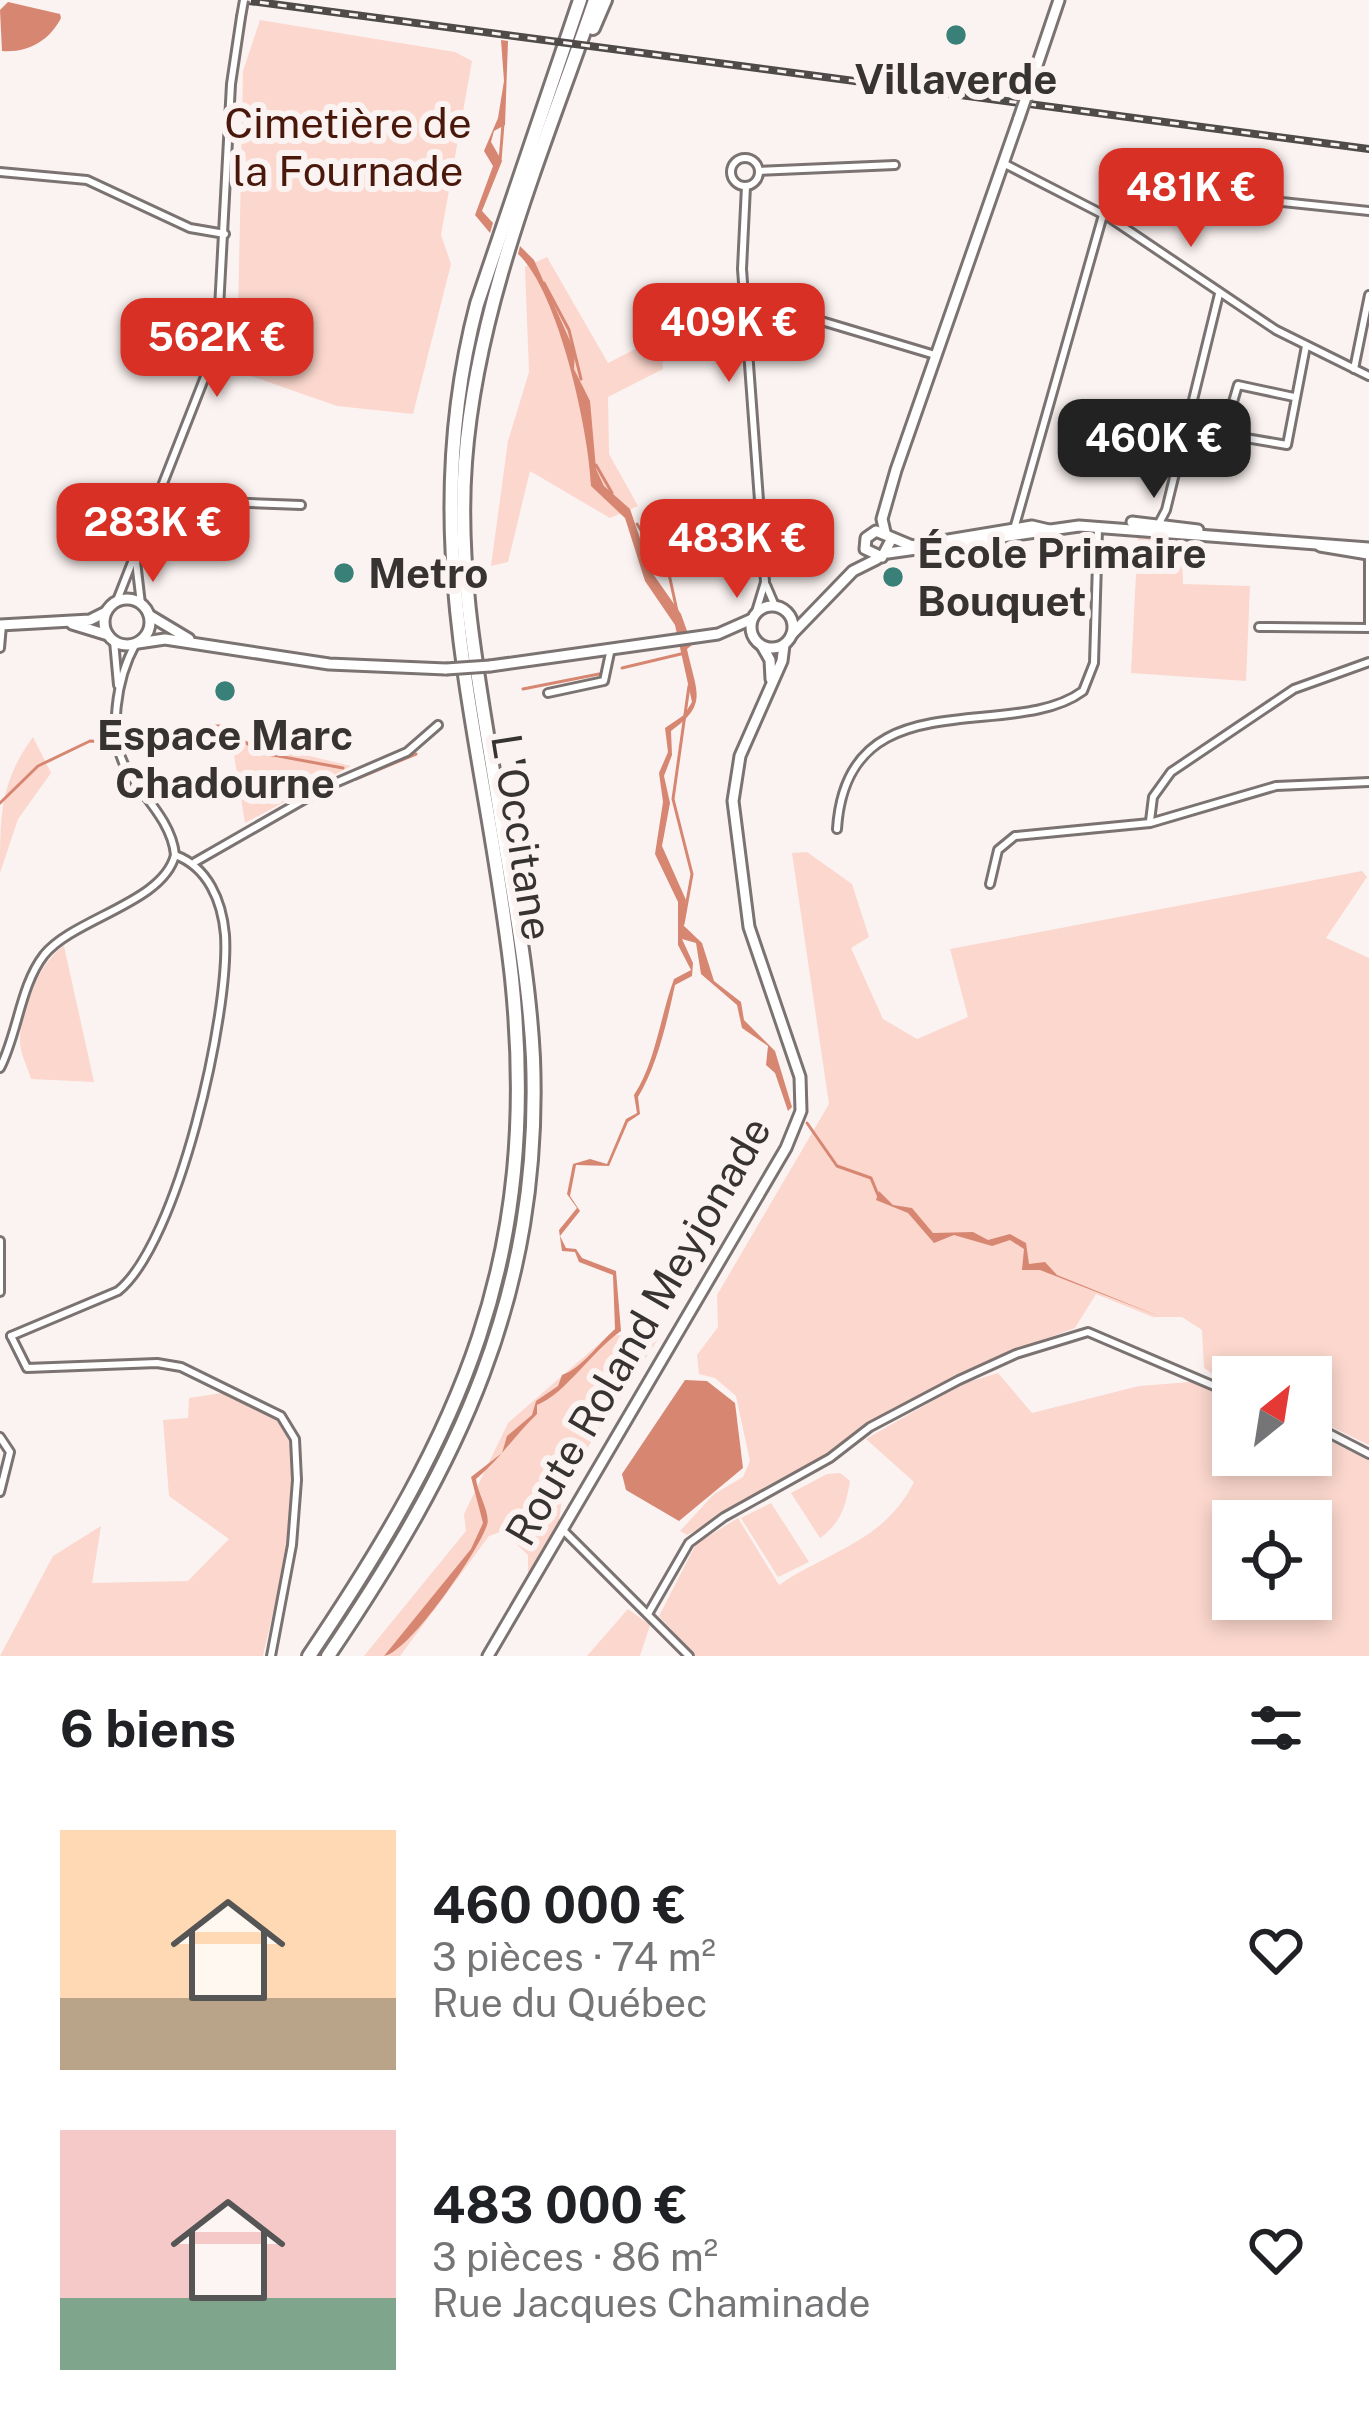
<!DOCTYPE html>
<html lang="fr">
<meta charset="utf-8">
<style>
:root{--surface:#fff;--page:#f2f2f2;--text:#202124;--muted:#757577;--accent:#d93025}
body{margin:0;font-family:"Public Sans",sans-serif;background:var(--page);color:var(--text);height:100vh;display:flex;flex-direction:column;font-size:45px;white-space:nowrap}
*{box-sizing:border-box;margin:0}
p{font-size:39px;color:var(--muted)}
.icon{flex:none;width:66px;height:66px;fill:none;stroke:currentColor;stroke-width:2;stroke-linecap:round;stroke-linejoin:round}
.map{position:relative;height:1656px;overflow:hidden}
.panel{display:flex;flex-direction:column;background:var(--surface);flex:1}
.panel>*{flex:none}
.needle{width:78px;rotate:30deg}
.buttons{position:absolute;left:1212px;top:1356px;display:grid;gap:24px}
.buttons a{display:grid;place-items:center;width:120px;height:120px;border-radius:0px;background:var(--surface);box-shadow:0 6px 18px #0003;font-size:60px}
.price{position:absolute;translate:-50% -102px;padding:0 27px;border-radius:24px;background:var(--accent);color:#fff;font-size:39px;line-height:78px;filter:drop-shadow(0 3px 6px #0008)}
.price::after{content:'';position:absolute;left:50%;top:72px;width:36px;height:27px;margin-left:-18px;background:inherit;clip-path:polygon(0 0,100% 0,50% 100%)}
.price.current{background:#222;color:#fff}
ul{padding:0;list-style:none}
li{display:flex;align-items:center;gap:36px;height:300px;padding:0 60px}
li span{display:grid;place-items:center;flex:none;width:336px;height:240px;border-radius:0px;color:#555}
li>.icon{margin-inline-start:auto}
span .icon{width:144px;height:144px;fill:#fffc;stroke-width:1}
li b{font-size:51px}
h2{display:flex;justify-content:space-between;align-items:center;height:144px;padding:0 60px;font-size:51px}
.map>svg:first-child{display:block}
</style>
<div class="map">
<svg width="1369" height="1656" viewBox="0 0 1369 1656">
<rect width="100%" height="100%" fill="#fbf3f1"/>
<g fill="#fbd7cd" fill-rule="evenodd">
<path d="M260,20L455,52L472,61L441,235L451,264L413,414L337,406L228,368L238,316L243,71Z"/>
<path d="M547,257L608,363L661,336L663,369L608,397L609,454L638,506L610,518L530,471L508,562L491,566L508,441L529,372L525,267Z"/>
<path d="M1138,535L1181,539L1183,584L1250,586L1246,681L1131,673Z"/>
<path d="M33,737L51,773L18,819L0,873C0,816 0,782 33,737Z"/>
<path d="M231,737L351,766L245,823Z"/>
<path d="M807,852L852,884L869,937L851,948L883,1019L917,1039L968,1017L950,949L1362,871L1367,877L1326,938L1369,958V1445L1311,1417V1377H1233V1388L1204,1368L1202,1330L1182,1317H1153L1096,1294L1075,1328L1010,1352L891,1409L799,1473L687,1535L680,1531L714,1494L743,1477L750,1461L736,1396L715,1378L699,1374L697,1355L718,1327L717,1295L829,1104L792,853Z"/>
<path d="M64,946L94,1082L31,1079C28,1068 20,1053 20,1041C20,1011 39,962 64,946Z"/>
<path d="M609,1335L660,1336L564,1484L559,1521L528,1574V1555L503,1531L489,1536L400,1656H364L466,1531L464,1514L508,1423Z"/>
<path d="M998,1373L1032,1413L1139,1386L1191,1382L1233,1399V1455H1311V1432L1369,1460V1656H696L659,1616L696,1544L738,1518L779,1585C829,1551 885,1541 914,1482L866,1439L962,1384ZM1233,1521H1311V1599H1233Z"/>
<path d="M229,1392C252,1403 284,1416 291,1444C305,1494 274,1605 263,1656H0L53,1556L101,1526L92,1583L188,1581L229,1539L169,1496L163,1420L188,1418L189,1398Z"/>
<path d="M840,1473L850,1481C846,1505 841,1523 820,1538L791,1493L827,1474Z"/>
<path d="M771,1503L809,1562L778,1577L741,1518Z"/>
<path d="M628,1609L650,1625L640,1656H587Z"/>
</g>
<g fill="#d68671">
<path d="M8,2L60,14L61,18C49,41 28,53 2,51L0,10Z"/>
<path d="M501,40L508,41L505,125L494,131L491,142L502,161L482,211L493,223L490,233L475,215L493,166L484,151L498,118L504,81Z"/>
<path d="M520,246L534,260L575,352L574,369L590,401L596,469L604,486L630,509L651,571L681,614L692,645L687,649C696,692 709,704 671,731L672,755L664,776L670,803L662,846L686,900L683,925L702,943L714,981L741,1002L744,1020L775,1051L792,1107L788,1111L775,1073L766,1065L768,1046L742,1028L737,1005L701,974L696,943L682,939L693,963L692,976L675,985C667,1022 657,1066 638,1097L640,1114L628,1122L609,1166L576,1165L570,1196L580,1211L560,1236L566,1248L576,1249L582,1258L616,1271L621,1331C590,1353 565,1394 537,1405V1414C514,1436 500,1459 476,1479C477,1492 491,1514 487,1525C479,1550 410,1652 384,1656L471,1549L483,1523L471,1477L502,1453L507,1436L532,1415L536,1401L558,1386L562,1375C582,1368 598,1344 615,1329L613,1275L579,1262L575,1252L562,1251L559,1230L577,1208L567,1194L573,1164L590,1159L607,1164L626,1119L637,1113L634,1095C655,1064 660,1017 674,979L691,970L678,945V902L655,854L663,802L659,773L668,752L665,728L684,715L692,702L675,625L645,581L625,518L591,486C589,432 559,292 518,254Z"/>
<path d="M879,1191L893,1205L912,1208L933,1233L973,1232L988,1240L1010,1234L1026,1243L1029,1264L1045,1262L1057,1275L1161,1317L1040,1270H1022L1024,1249L1010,1240L992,1246L954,1235L934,1243L908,1213L876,1200Z"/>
<path d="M685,1380L707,1381L735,1403L743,1468L679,1521L626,1490L622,1474Z"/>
</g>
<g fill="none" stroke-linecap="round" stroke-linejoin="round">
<g stroke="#d68671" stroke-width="3">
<path d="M500,161L503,124"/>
<path d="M544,283L569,330L581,379"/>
<path d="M596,465L612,493"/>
<path d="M637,524L669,574L677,611"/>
<path d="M622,668L685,653"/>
<path d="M523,689L599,674"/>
<path d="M356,779L416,754"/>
<path d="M0,803L38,766L90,741L162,745L211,726H220L262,753L343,768"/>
<path d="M683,924L692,874L673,799L689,686"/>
<path d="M807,1123L837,1166L871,1178L878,1195"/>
</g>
<defs>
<g id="minor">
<circle cx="745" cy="172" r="14"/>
<path d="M1005,164L1110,218L1276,330L1369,376"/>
<path d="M759,171L895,165"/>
<path d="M0,172L87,180L190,228L225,234"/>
<path d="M746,186L742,269L765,582L755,615"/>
<path d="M747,316L808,317L935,355"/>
<path d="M1354,369L1369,295"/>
<path d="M1294,397L1238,385L1225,429L1228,435L1287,445L1306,346"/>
<path d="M156,490L225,502L301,505"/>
<path d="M1157,527L1166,510L1219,294"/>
<path d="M1014,529L1103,215L1118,185L1369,211"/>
<path d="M1369,552V626"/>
<path d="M136,561L141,604"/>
<path d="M766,585L775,606"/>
<path d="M116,603L217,346L231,84L241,17"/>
<path d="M1259,627L1369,628"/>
<path d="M114,641L118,685"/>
<path d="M136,643C117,677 106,737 128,772C145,798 172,823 175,855"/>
<path d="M0,648L2,625"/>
<path d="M548,693L604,681L611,648"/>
<path d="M1150,821L1153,797L1171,772L1294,689L1369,662"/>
<path d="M837,829C847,675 1012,744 1083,691L1094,663L1098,529"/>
<path d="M195,862L326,787L407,752L438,725"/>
<path d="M990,884L998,850L1015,836L1150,823L1276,786L1369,782"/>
<path d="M0,1068C18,1033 20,986 44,955C74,918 163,903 175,855"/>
<path d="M0,1241V1292"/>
<path d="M11,1336L118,1291C178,1243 230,1013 225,935C222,901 208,867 175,855"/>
<path d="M11,1336L27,1368L157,1363L181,1367L281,1416L295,1439L297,1480L292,1545L271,1656"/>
<path d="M1311,1424L1369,1454"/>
<path d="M0,1437L10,1452L0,1492"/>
<path d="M562,1529L689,1656"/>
<path d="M648,1614L689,1543L724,1517L830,1458L870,1427L959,1380L1016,1354L1088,1332L1233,1394"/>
</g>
<g id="secondary">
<path d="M1032,80L1059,0"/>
<path d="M1132,522L1198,530"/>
<path d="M885,532L882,519L896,470L1019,118"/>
<path d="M891,540L882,557L865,549L866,538L876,531L912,546L1032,526L1049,530"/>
<path d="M1320,546L1368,554"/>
<path d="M888,553L1079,526L1369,548"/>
<circle cx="127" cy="622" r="23"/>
<circle cx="772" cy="627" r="21"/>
<path d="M149,615L189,639"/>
<path d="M72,624L108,635"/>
<path d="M0,625L90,620L106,612"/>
<path d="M792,634L853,571L877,559"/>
<path d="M138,643L165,639L329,664L446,669"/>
<path d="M762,646L770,660L771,679"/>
<path d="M490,666L718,634L752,619"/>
<path d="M488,1656L786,1148L801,1111L800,1077L749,927L733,801L740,756L782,661L784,645"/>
</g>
<g id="motorway">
<path d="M593,28L605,0"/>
<path d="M309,1656C462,1429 541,1260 512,978C486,741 413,547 477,304L580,0"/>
<path d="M328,1656C458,1464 542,1296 533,1058C529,976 513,895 500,814C482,698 456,580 465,462C477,302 543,151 595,0"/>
</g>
</defs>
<use href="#minor" stroke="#7a7371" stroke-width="12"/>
<use href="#secondary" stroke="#7a7371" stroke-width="15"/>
<use href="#motorway" stroke="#7a7371" stroke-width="18"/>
<use href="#minor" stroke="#fff" stroke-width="6"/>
<use href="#secondary" stroke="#fff" stroke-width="9"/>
<use href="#motorway" stroke="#fff" stroke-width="12"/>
<defs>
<path id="rail" d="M242,0L1369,149"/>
</defs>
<use href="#rail" stroke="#4e4b4a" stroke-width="8"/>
<use href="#rail" stroke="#fbf3f1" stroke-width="3" stroke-dasharray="9" stroke-linecap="butt"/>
<defs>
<path id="minor-bridge" d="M241,17L244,0"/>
<g id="secondary-bridge">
<path d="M1019,118L1032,80"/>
<path d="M446,669L490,666"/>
</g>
</defs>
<use href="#minor-bridge" stroke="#7a7371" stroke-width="12" stroke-linecap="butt"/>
<use href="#secondary-bridge" stroke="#7a7371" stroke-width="15" stroke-linecap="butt"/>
<use href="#minor-bridge" stroke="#fff" stroke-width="6"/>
<use href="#secondary-bridge" stroke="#fff" stroke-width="9"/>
</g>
<g fill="#398078" stroke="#fbf3f1" stroke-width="4.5">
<circle cx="956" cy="35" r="12"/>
<circle cx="344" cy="573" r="12"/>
<circle cx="893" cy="577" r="12"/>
<circle cx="225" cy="691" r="12"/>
</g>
<g text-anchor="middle" stroke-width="12" stroke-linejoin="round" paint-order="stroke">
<g font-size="42" font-weight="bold" fill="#363332" stroke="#fbf3f1">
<text x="956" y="94">Villaverde</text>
<text x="917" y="568" text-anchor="start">École Primaire<tspan x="917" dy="48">Bouquet</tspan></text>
<text x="368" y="588" text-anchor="start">Metro</text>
<text x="225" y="750">Espace Marc<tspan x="225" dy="48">Chadourne</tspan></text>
</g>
<g font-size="42" fill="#4a180a" stroke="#fbf3f1">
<text x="348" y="138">Cimetière de<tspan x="348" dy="48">la Fournade</tspan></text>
</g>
<g font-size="42" fill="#363332" stroke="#fbf3f1">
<text transform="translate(522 837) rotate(81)" y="15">L'Occitane</text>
<text transform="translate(638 1331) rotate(-60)" y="15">Route Roland Meyjonade</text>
</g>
</g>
</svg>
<div class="buttons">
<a><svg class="needle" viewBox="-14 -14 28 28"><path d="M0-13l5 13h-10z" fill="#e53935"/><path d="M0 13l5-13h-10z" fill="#757577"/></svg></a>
<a><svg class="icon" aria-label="locate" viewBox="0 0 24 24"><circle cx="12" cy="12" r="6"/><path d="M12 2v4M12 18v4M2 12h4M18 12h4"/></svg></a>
</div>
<b class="price" style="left:1191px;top:250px">481K €</b>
<b class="price" style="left:729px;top:385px">409K €</b>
<b class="price" style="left:217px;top:400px">562K €</b>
<b class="price current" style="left:1154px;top:501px">460K €</b>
<b class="price" style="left:153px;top:585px">283K €</b>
<b class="price" style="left:737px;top:601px">483K €</b>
</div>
<section class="panel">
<h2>6 biens<svg class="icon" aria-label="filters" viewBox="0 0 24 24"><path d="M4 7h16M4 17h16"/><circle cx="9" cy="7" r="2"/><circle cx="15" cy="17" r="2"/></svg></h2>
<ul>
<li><span style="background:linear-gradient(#ffd9b3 70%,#b9a48a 0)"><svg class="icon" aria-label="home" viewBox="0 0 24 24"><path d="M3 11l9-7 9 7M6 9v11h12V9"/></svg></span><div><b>460 000 €</b><p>3 pièces · 74 m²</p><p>Rue du Québec</p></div><svg class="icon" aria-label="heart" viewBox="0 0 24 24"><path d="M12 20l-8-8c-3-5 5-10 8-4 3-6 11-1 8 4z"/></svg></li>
<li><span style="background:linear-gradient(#f6c9c9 70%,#7fa58c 0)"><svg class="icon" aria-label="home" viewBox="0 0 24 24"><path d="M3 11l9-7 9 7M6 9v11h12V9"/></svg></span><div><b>483 000 €</b><p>3 pièces · 86 m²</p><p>Rue Jacques Chaminade</p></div><svg class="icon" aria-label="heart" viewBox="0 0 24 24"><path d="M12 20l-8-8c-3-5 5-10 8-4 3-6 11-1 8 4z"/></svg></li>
</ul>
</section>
